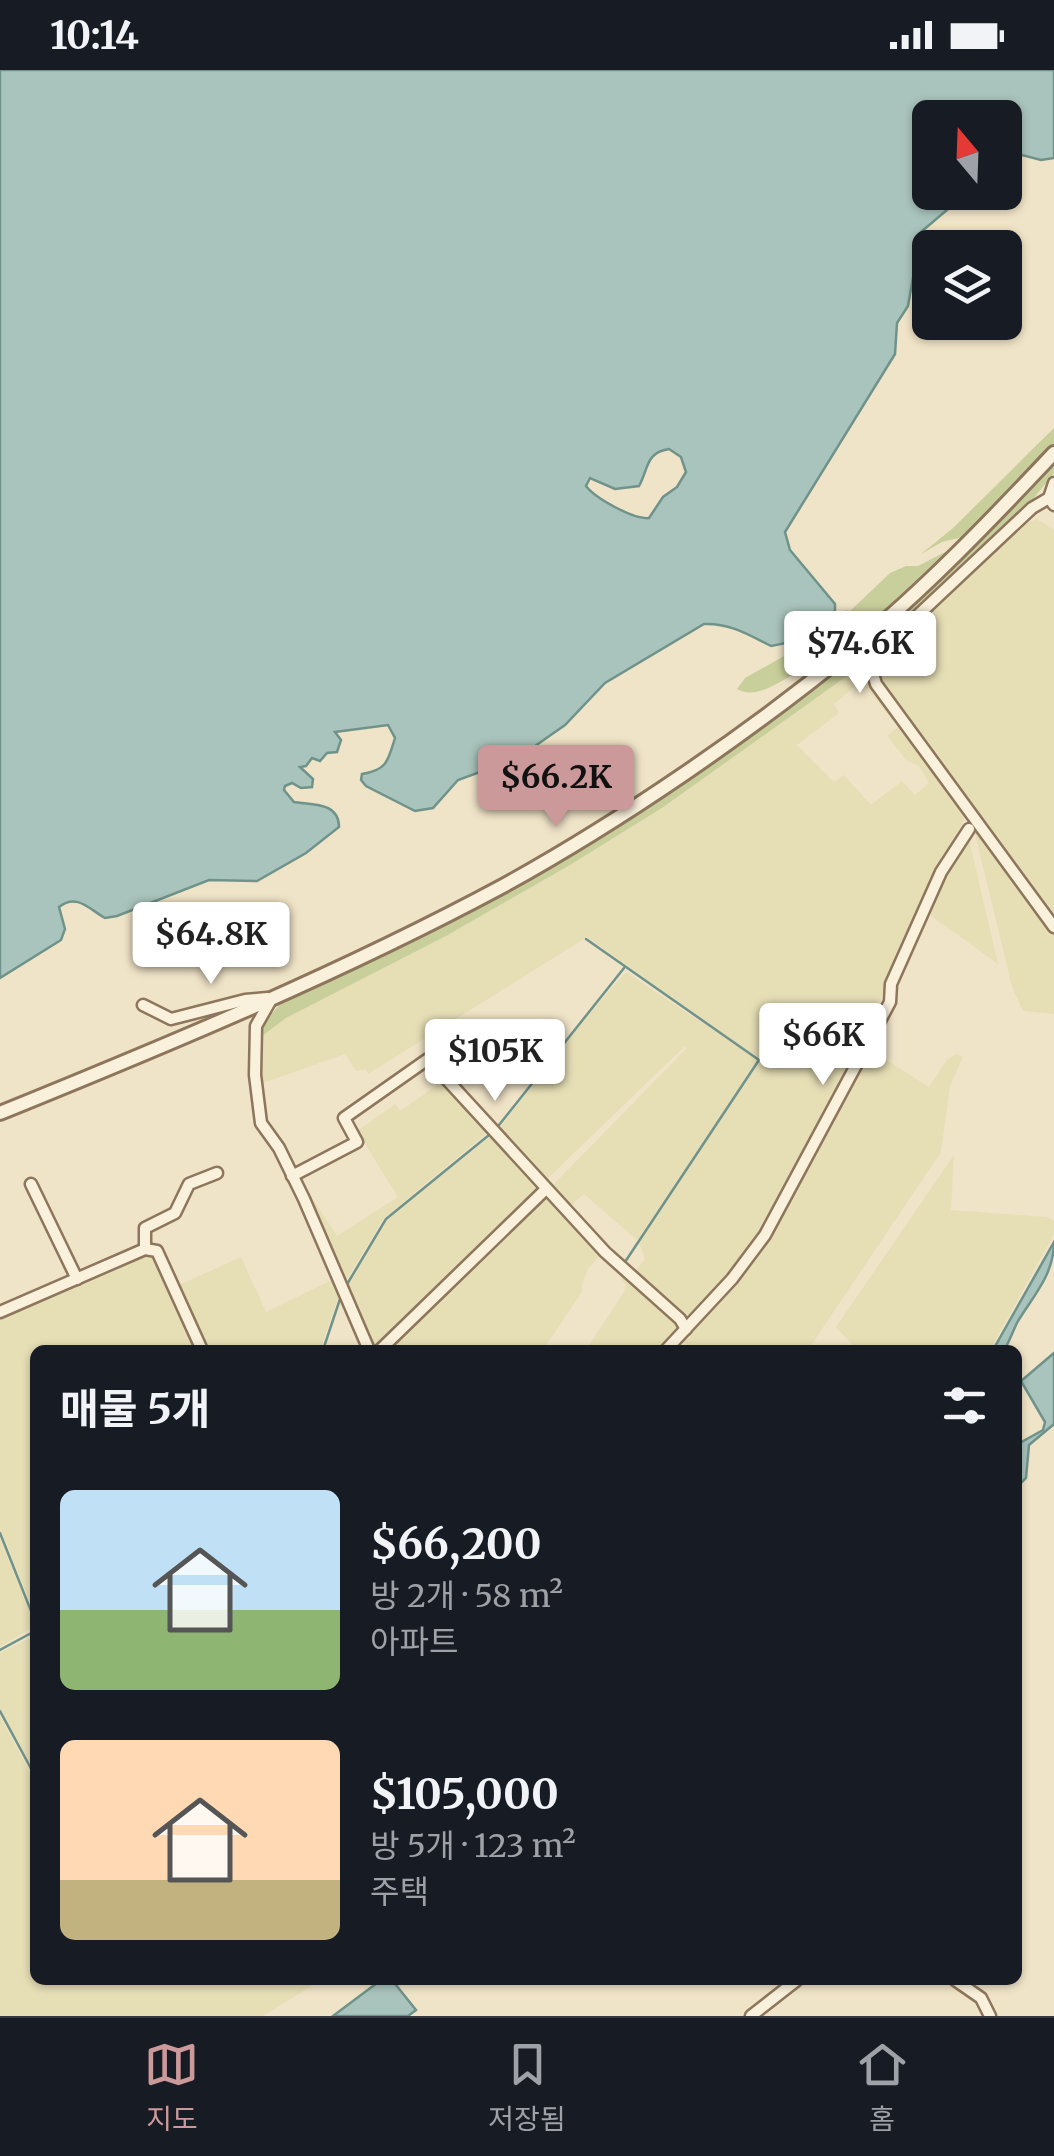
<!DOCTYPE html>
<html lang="ko">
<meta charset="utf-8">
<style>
:root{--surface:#171b24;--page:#242831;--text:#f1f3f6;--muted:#9ea1a6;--line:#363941;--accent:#cc999b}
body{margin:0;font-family:Merriweather,"Noto Sans KR",serif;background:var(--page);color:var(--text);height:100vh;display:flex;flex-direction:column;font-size:38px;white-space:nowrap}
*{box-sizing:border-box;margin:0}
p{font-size:32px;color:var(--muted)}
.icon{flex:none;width:55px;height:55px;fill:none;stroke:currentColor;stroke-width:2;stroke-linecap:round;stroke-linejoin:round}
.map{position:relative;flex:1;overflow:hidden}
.sheet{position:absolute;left:30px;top:1275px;width:992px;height:640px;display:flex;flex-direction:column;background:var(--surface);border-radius:15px;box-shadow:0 2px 8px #0004}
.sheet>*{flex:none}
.needle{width:65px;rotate:341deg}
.tools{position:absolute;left:912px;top:30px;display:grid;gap:20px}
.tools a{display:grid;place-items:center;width:110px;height:110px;border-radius:15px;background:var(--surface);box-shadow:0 2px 8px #0004;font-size:50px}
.price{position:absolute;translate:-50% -85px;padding:0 22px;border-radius:10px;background:#fff;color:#222;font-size:32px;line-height:65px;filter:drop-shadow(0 2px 5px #0008)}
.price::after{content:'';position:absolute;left:50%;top:60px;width:30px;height:22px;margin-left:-15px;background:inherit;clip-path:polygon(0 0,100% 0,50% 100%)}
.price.active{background:var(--accent);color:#111}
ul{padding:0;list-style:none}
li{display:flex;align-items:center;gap:30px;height:250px;padding:0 30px}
li span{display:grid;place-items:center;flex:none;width:280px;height:200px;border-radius:15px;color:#555}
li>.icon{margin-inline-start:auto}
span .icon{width:120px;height:120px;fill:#fffc;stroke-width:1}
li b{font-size:42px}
h2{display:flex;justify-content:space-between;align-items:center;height:120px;padding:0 30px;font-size:42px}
.status{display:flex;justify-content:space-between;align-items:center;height:70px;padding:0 50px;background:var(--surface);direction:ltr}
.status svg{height:28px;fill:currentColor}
.menu{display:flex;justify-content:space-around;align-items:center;height:140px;border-top:2px solid var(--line);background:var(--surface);font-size:28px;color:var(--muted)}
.menu a{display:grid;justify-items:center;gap:5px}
.menu .active{color:var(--accent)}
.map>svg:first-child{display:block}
</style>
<div class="status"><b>10:14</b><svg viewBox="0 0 49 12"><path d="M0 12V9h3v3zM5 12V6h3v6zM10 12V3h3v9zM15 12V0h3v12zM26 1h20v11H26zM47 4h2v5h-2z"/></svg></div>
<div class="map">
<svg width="1054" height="1946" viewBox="0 0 1054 1946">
<rect width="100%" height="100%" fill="#f0e4c8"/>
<g fill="#e6deb5" fill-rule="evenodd">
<path d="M1037,449L1054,460V848L877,603V593L883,585L1020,456Z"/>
<path d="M861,596L964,738L965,747L900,883L841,1021L754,1178L688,1252L633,1204L645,1189L639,1172L761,990L587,867L368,1004L366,999L356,1001L345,984L263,1013L257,970L286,948L446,866L570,795L662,738ZM861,611L898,657L887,666L906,690L919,696L929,713L915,725L902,711L871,735L844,705L834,712L797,675L839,643L834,634Z"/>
<path d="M972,751L1054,866V944L1023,941L1012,917Z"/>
<path d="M968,765L998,894L926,842L944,801Z"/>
<path d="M626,902L758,990L637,1170L584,1124L568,1138L550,1118L687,978L684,977L544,1112L497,1061L589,944Z"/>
<path d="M871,980L929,1017L947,990L956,984L963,987L950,1016L941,1082L808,1280H689L683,1270L689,1261L731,1214Z"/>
<path d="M443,1011L488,1062L384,1148L344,1214L300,1113L301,1111L337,1166L398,1127L357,1061L395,1034L400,1041Z"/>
<path d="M492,1065L541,1119L378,1279L371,1278L345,1221L388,1149Z"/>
<path d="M954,1085L951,1140L1047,1147L1054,1151V1164L990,1280H857L836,1257Z"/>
<path d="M545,1122L602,1183L588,1199L582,1215V1222L543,1280H384Z"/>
<path d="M150,1184L156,1191L197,1280H35V1545L0,1458V1248Z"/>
<path d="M241,1187L266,1242L334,1209L340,1222L320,1280H205L177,1216Z"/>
<path d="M625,1206L680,1255L663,1280H586L624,1222L626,1214L621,1209Z"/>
<path d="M0,1469L35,1556L0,1577Z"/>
<path d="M35,1565V1705L0,1639V1583Z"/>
<path d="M0,1646L35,1712V1910H321L263,1946H0Z"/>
</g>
<g fill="#c9cf9b">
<path d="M1054,358V378L963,467L942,472L921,484L953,458Z"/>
<path d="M1054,393V403L1026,438L861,596L662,738L570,795L446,866L286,948L257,970L261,957L284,929L431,860L562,791L644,738L749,664L908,535Z"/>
<path d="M947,481L858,565L837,558L835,548L846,540L850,541L890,503L906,496H918Z"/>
<path d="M824,557L836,569L839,582C833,587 826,594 820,597C812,600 804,600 796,603C779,612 756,630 737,619L745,608L784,586L785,578Z"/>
</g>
<g fill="#a9c4bc" stroke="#6f938a" stroke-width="2.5" fill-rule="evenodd">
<path d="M0,0H1054V88L1041,90L1022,85L1005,94V48H930V122L967,123L921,162L908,236L897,253L895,284L785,462L790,480L835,534V543C816,561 798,572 771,576C749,565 730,553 704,554L605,613L565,655L518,688L458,710L433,738L415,741L366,716L361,710L362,704C387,700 388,691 395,668L388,655L335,662L341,670L337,682L327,683L320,691L312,688L306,696L300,697L313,709L312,717L301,718L292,713L285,716L284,720L294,732C313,735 339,732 339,757L306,783L257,811L209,810L117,846L105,848C89,839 77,823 59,837L65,859L61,870L0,908ZM669,379L681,387L686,402L677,417L663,427L649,448C634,450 595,428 586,416L590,408L615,419L639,416C649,398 645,383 669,379Z"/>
<path d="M1054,1172C1054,1204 1034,1225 1018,1251C1013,1260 1010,1271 1004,1280H993Z"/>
<path d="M1054,1283V1354L1029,1375L1026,1408L1018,1416V1374L1043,1360L1045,1352L1021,1311Z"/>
<path d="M381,1910H392L416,1940L408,1946H333Z"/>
</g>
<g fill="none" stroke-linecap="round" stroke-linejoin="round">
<g stroke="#6f938a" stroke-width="2.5">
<path d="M586,869L759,990L625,1192"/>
<path d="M495,1060L624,898"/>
<path d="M346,1216L386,1149L489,1065"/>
<path d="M323,1280L341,1226"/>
<path d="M0,1463L35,1551"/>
<path d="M0,1580L35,1561"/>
<path d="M0,1641L35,1706"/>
</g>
<defs>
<g id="minor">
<path d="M1054,413L1049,428L1054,435"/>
<path d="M1049,428L1032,438L882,579L871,597L876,614L1054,857"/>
<path d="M272,928L256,956L255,1005L261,1053L279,1078L304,1129L369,1280"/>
<path d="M143,935L171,949L245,930L267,928"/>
<path d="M292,1106L357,1072L344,1048L428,989L605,1182L680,1249L686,1259"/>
<path d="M31,1114L77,1209"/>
<path d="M145,1179V1158L175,1143L189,1114L217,1103"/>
<path d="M0,1242L145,1179L157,1181L202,1280"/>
<path d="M380,1280L546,1119"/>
<path d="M666,1280L732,1209L765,1165L890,932L891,914L941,802L969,759"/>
<path d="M955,1910L981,1928L990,1946"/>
<path d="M751,1946L797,1910"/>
</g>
<path id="tertiary" d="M0,1043C170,974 341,903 503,816C621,751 749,663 853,578C925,519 990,451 1054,383"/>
</defs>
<use href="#minor" stroke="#8d765c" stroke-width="15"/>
<use href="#tertiary" stroke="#8d765c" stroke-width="18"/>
<use href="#minor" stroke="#faf1dc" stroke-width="10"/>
<use href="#tertiary" stroke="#faf1dc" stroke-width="12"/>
</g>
</svg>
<div class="tools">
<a><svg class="needle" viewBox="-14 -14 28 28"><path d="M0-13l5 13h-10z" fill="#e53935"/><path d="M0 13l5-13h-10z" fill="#9ea1a6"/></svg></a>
<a><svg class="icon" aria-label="layers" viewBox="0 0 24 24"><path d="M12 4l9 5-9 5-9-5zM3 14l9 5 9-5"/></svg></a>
</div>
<b class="price" style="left:860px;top:626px">$74.6K</b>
<b class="price active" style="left:556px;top:760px">$66.2K</b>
<b class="price" style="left:211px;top:917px">$64.8K</b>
<b class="price" style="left:823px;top:1018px">$66K</b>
<b class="price" style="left:495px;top:1034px">$105K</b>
<section class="sheet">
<h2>매물 5개<svg class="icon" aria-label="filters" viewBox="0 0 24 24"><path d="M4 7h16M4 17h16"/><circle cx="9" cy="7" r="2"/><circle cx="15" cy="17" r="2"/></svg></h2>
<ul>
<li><span style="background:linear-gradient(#bfe0f5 60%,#8fb573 0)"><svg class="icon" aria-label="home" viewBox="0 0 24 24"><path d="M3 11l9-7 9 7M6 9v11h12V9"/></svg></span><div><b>$66,200</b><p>방 2개 · 58 m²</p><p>아파트</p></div></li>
<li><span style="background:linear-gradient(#ffd9b3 70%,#c2b280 0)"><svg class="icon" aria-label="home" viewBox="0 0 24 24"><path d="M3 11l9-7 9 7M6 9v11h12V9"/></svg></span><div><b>$105,000</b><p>방 5개 · 123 m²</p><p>주택</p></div></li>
</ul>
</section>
</div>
<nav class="menu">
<a class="active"><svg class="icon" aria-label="map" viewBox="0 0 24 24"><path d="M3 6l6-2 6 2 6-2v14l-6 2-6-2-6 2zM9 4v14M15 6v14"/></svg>지도</a>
<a><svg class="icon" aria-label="saved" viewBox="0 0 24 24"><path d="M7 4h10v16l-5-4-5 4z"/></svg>저장됨</a>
<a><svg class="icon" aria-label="home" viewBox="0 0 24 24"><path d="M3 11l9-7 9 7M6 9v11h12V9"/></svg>홈</a>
</nav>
